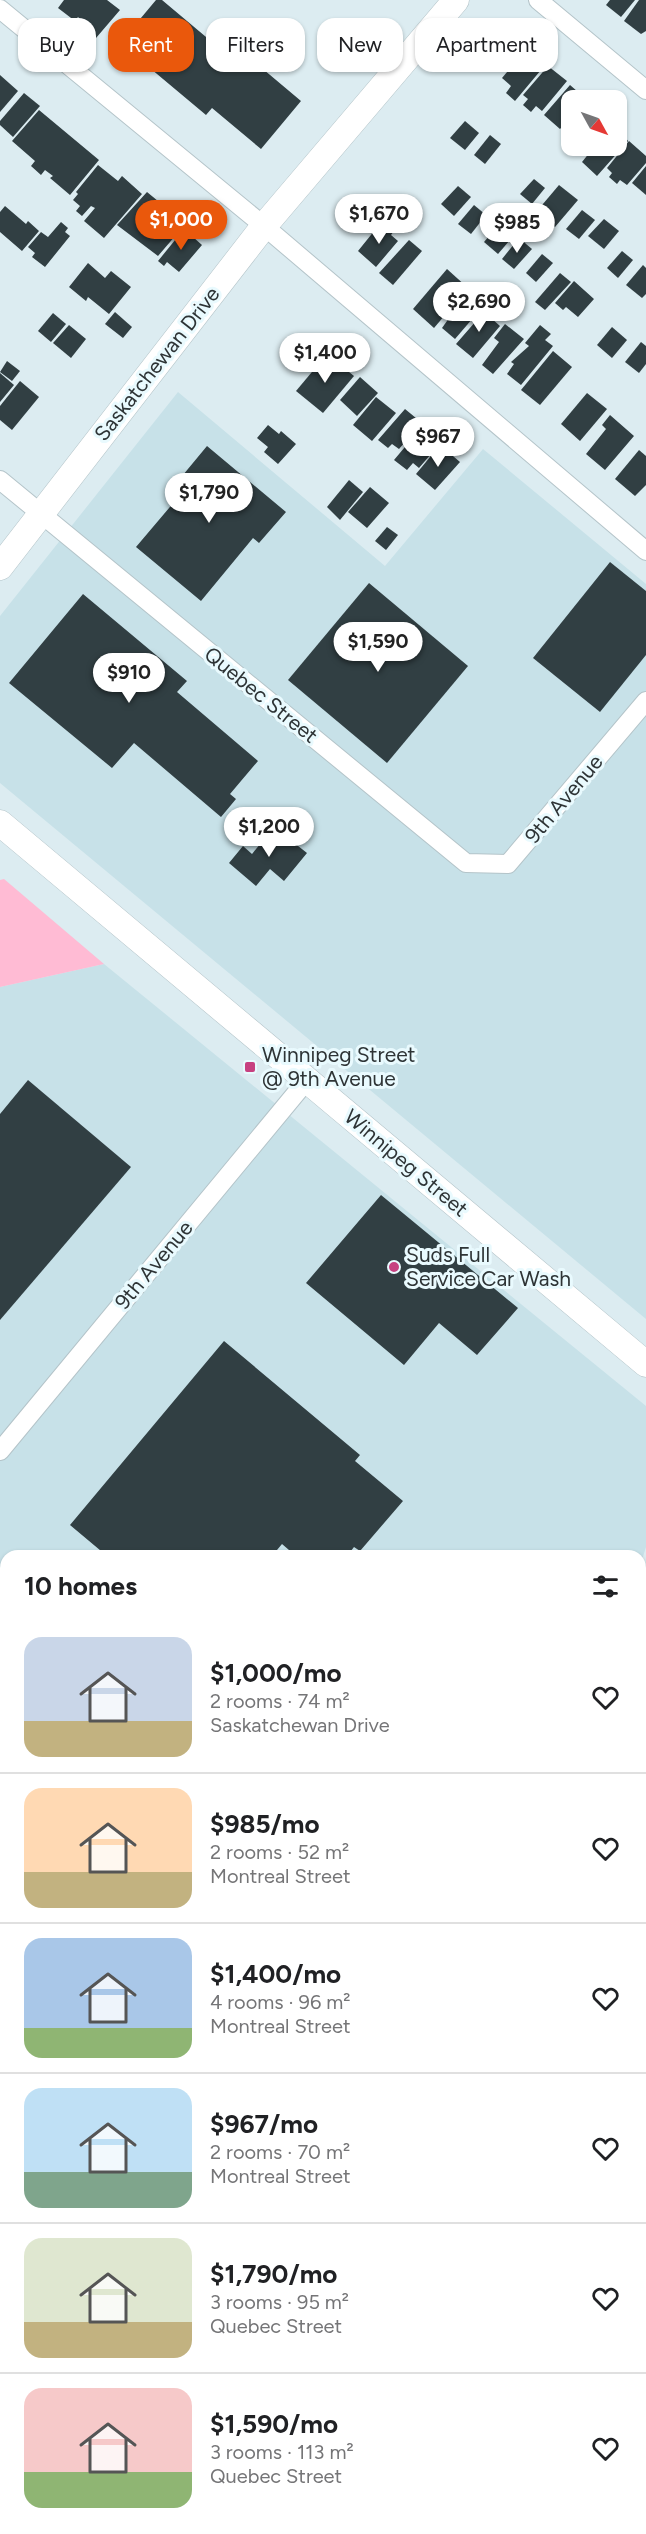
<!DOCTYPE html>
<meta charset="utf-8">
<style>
:root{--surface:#fff;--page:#f2f2f2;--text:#202124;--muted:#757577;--line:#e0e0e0;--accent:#ea580c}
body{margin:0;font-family:Figtree,sans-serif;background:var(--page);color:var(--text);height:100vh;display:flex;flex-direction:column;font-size:22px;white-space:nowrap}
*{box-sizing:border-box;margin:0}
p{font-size:20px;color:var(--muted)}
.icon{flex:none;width:33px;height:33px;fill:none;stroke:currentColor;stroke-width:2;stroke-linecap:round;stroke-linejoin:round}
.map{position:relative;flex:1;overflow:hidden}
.side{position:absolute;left:0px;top:1550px;width:646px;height:986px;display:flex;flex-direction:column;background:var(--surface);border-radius:18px 18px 0 0;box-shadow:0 2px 4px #0004}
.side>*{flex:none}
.guide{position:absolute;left:18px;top:18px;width:610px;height:54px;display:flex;gap:12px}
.needle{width:39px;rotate:130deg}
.controls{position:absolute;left:561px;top:90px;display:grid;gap:12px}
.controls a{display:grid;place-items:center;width:66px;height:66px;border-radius:12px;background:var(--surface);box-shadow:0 2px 4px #0004;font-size:30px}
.price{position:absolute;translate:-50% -51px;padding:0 14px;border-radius:21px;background:#fff;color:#222;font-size:20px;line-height:39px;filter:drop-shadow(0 2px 3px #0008)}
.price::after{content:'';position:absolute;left:50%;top:36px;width:18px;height:14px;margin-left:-9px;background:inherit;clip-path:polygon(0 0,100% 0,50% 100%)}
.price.current{background:var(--accent);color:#fff}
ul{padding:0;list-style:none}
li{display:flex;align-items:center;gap:18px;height:150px;padding:0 24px}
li+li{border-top:2px solid var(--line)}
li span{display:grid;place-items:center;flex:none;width:168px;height:120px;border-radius:18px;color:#555}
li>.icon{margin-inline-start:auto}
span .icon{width:72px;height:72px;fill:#fffc;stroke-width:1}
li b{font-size:26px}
h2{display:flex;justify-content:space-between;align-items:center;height:72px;padding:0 24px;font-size:26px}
.pill{padding:0 21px;border-radius:18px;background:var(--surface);box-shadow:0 2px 4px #0004;font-size:21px;line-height:54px}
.pill.current{background:var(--accent);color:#fff}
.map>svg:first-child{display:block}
</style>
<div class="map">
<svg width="646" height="2534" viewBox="0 0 646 2534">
<rect width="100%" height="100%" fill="#dcecf1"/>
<g fill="#c7e1e8">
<path d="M178,392L385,566L483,449L646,584V1319L0,783V616Z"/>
<path d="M104,964L646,1406V1547L641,1563L640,1556H6V2421L0,2429V987Z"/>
<path d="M640,1969L646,1974V2080L641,2090Z"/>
<path d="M10,2529H458L456,2534H5Z"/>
</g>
<g fill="#ffbbd4">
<path d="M4,879L104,964L0,987V880Z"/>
<path d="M646,2080V2254L641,2265L640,2090Z"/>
</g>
<g fill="#313f43">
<path d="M64,0H107L120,10L96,38L77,22L80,19L78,17L75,21L58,8Z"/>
<path d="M156,0H162L212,42L220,33L301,101L261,149L212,108L206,115L120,43Z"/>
<path d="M610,0H635L621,17L606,5Z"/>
<path d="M639,0H646V31L641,34L624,21Z"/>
<path d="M527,48L546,64L515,101L506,93L511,86L502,78Z"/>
<path d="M548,66L567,81L542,111L536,106L531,112L523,105L528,99L523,95Z"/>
<path d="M0,75L18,91L0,112Z"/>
<path d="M570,85L585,98L572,100V116L560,129L544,115Z"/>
<path d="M24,93L40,106L13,137L0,125V121Z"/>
<path d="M39,110L99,160L70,195L50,178L53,176L45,170L41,175L31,166L35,161L12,141Z"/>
<path d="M465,121L479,133L465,150L450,138Z"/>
<path d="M616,124L624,131L622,133L628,141L597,176L582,162L590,152L584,147L616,146Z"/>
<path d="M490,135L501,144L485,164L474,155Z"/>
<path d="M629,141L646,156V163L627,185L620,180L617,184L609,177L612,173L607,168Z"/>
<path d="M98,165L118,181L122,176L142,194L104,238L84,221L95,208L91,206L82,216L76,211L80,206L73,200L78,194L76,192Z"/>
<path d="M646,166V195L632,183Z"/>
<path d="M534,179L545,188L532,204L520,194Z"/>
<path d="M559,185L578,200L555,227L537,211Z"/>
<path d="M458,186L471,197L454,216L441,204Z"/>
<path d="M147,192L164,206L161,210L182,228L158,256L117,225Z"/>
<path d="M474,205L486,215L471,234L458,224Z"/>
<path d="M5,206L26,224L28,221L39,231L22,251L0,232V212Z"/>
<path d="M582,210L595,220L579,239L566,229Z"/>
<path d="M604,219L619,231L604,249L588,236Z"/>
<path d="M502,221L516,233L498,254L484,242Z"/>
<path d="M61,222L68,228L65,232L70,236L45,267L32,257L35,253L28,247L41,232L48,237Z"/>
<path d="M386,222L394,231L391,235L398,241L376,267L358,251L379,225L382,228Z"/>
<path d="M184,229L202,245L179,272L167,262L164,266L158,261Z"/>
<path d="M519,238L532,249L514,269L502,259Z"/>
<path d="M409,240L422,251L393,285L379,273Z"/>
<path d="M622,251L633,260L618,278L607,268Z"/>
<path d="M542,254L553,263L536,282L526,273Z"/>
<path d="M88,263L105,278L111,271L131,287L109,314L88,297L86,301L69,287Z"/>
<path d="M643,265L646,268V294L642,298L626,285Z"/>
<path d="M447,269L468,288L434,328L413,309Z"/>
<path d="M560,273L571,282L545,310L535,302Z"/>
<path d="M574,281L594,299L578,317L566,307L563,310L555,303Z"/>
<path d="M469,290L485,304L455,339L442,328Z"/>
<path d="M489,306L495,312L491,318L500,326L473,358L456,344Z"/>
<path d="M115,312L132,327L123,338L105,324Z"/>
<path d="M53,313L66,324L51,342L38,331Z"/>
<path d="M505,324L524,339L493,374L482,365L499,342L494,338Z"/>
<path d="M69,325L86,339L71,358L53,343Z"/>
<path d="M540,325L551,334L545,340L553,346L521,385L507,374L514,364L511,362L529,346L525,343Z"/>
<path d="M612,327L627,340L612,358L597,345Z"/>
<path d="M641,342L646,346V364L639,373L625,362Z"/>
<path d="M553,351L572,367L540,405L521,390Z"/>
<path d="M327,354L354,376L323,413L296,391Z"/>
<path d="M7,361L20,371L12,381L0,372Z"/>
<path d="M0,373L14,385L0,402Z"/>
<path d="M360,377L378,393L357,416L340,400Z"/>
<path d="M20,381L39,397L12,430L0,420V406Z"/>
<path d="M587,393L607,409L580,441L561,424Z"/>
<path d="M376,397L396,413L372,441L353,425Z"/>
<path d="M405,409L422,423L399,449L392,444L388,448L378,440Z"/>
<path d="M610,415L634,436L605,470L586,454L606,429L602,425Z"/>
<path d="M268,425L279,434L281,431L296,444L278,464L264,452L268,447L257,438Z"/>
<path d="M420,429L426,434L430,429L443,440L419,468L413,463L407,470L394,460Z"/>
<path d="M440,445L460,462L435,490L416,474Z"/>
<path d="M207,446L286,512L259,543L253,538L201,601L136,547L186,488L178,481Z"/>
<path d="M639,450L646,456V485L635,496L615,479Z"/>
<path d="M349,480L363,492L340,520L327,507Z"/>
<path d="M370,487L389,503L367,528L348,512Z"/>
<path d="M387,527L398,535L386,550L375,541Z"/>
<path d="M610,562L646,591V655L600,712L533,658Z"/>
<path d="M369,583L468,666L387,763L288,680Z"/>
<path d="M83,594L187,681L177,692L258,761L230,794L236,799L221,817L134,743L112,768L9,683Z"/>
<path d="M274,827L307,853L284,881L270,869L256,886L229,863L243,846L252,854Z"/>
<path d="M28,1080L131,1167L0,1320V1114Z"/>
<path d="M381,1195L518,1308L477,1355L439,1323L404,1365L306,1283Z"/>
<path d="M224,1341L360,1455L355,1461L403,1501L360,1551L354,1547L347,1556H296L282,1544L272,1556H107L70,1525Z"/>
<path d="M6,1817V1870L0,1865V1825Z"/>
<path d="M84,2529H108L104,2534H90Z"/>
<path d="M211,2529H244L240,2534H207Z"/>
</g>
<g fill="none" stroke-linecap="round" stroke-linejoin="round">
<defs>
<g id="street">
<path d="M538,0L646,90"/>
<path d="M0,9L264,226L646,551"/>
<path d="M0,480L466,863L508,864L646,701"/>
<path d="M0,1451L307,1080"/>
<path d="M357,2534L361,2529"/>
</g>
<g id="secondary">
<path d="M0,567L264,226L456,0"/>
<path d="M0,823L646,1364"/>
<path d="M640,1673L646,1654"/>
<path d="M0,2487L6,2480"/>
</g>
</defs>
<use href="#street" stroke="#b4c4c9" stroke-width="20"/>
<use href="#secondary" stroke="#b4c4c9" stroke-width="27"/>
<use href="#street" stroke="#fff" stroke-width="18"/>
<use href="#secondary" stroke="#fff" stroke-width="26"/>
<g stroke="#788285" stroke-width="4.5" stroke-dasharray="8 8" stroke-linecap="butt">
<path d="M640,2337L646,2325"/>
<path d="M640,2371L646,2359"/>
<path d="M640,2414L646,2402"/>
<path d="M640,2448L646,2436"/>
<path d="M552,2534L554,2529"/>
<path d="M568,2534L570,2529"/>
<path d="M587,2534L589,2529"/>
<path d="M602,2534L604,2529"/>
</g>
</g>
<g fill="#c74180" stroke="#e9fafe" stroke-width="2">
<rect x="244" y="1061" width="12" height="12" rx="3"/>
<circle cx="394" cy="1267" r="6"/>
</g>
<g text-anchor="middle" stroke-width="6" stroke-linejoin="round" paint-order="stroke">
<g font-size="21" fill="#2e3436" stroke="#e9fafe">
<text transform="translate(157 364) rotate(-52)" y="7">Saskatchewan Drive</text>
<text transform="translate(261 695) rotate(39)" y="7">Quebec Street</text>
<text transform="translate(564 799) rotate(-50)" y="7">9th Avenue</text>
<text transform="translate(406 1163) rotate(40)" y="7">Winnipeg Street</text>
<text transform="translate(154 1265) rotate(-50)" y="7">9th Avenue</text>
</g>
<g font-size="21" fill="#2e3436" stroke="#e9fafe" text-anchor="start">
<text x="262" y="1062">Winnipeg Street<tspan x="262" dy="24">@ 9th Avenue</tspan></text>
<text x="406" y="1262">Suds Full<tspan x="406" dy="24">Service Car Wash</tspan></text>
</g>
</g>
</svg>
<div class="controls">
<a><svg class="needle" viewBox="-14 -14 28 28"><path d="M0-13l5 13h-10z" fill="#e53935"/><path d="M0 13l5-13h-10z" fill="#757577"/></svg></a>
</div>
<b class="price" style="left:379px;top:245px">$1,670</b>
<b class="price current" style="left:181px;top:251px">$1,000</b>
<b class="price" style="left:517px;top:254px">$985</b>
<b class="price" style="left:479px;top:333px">$2,690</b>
<b class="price" style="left:325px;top:384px">$1,400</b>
<b class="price" style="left:438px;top:468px">$967</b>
<b class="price" style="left:209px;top:524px">$1,790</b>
<b class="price" style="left:378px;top:673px">$1,590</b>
<b class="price" style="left:129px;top:704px">$910</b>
<b class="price" style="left:269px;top:858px">$1,200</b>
<div class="guide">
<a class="pill">Buy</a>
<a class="pill current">Rent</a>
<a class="pill">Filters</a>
<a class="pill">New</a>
<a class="pill">Apartment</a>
</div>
<section class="side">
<h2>10 homes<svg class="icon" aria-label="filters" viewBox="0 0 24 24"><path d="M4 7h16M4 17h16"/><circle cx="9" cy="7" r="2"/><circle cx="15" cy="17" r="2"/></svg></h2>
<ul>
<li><span style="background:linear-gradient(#c9d6e8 70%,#c2b280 0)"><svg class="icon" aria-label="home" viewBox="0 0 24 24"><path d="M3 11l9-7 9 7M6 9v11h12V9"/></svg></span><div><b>$1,000/mo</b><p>2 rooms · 74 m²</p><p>Saskatchewan Drive</p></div><svg class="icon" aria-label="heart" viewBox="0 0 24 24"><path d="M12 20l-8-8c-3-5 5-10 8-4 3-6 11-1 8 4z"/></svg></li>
<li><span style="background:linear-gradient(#ffd9b3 70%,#c2b280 0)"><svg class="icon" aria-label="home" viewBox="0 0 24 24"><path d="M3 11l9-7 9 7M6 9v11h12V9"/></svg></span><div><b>$985/mo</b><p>2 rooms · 52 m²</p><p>Montreal Street</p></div><svg class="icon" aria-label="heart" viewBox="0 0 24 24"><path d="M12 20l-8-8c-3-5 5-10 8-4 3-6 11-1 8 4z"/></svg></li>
<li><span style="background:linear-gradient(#a9c7e8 75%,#8fb573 0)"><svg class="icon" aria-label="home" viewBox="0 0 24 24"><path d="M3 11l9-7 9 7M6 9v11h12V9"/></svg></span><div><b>$1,400/mo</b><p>4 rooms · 96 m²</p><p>Montreal Street</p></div><svg class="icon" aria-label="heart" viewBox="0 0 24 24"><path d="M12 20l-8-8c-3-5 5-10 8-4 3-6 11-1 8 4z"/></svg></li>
<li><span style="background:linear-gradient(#bfe0f5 70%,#7fa58c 0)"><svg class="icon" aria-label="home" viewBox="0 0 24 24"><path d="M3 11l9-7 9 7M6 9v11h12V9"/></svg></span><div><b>$967/mo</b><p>2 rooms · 70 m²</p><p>Montreal Street</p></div><svg class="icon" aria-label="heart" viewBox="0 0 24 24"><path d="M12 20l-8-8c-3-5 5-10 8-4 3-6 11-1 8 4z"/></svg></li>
<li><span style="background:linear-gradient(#dfe7d0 70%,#c2b280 0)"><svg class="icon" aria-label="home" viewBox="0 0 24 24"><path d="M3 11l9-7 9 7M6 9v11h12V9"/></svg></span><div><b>$1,790/mo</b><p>3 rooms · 95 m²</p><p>Quebec Street</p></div><svg class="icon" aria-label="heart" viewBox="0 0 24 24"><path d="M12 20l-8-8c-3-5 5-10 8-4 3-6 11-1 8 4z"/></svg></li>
<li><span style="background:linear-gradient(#f6c9c9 70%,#8fb573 0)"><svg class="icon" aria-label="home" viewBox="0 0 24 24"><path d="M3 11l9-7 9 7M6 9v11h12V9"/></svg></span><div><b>$1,590/mo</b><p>3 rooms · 113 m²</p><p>Quebec Street</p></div><svg class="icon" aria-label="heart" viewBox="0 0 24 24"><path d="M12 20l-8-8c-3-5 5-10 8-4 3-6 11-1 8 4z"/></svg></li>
</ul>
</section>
</div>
